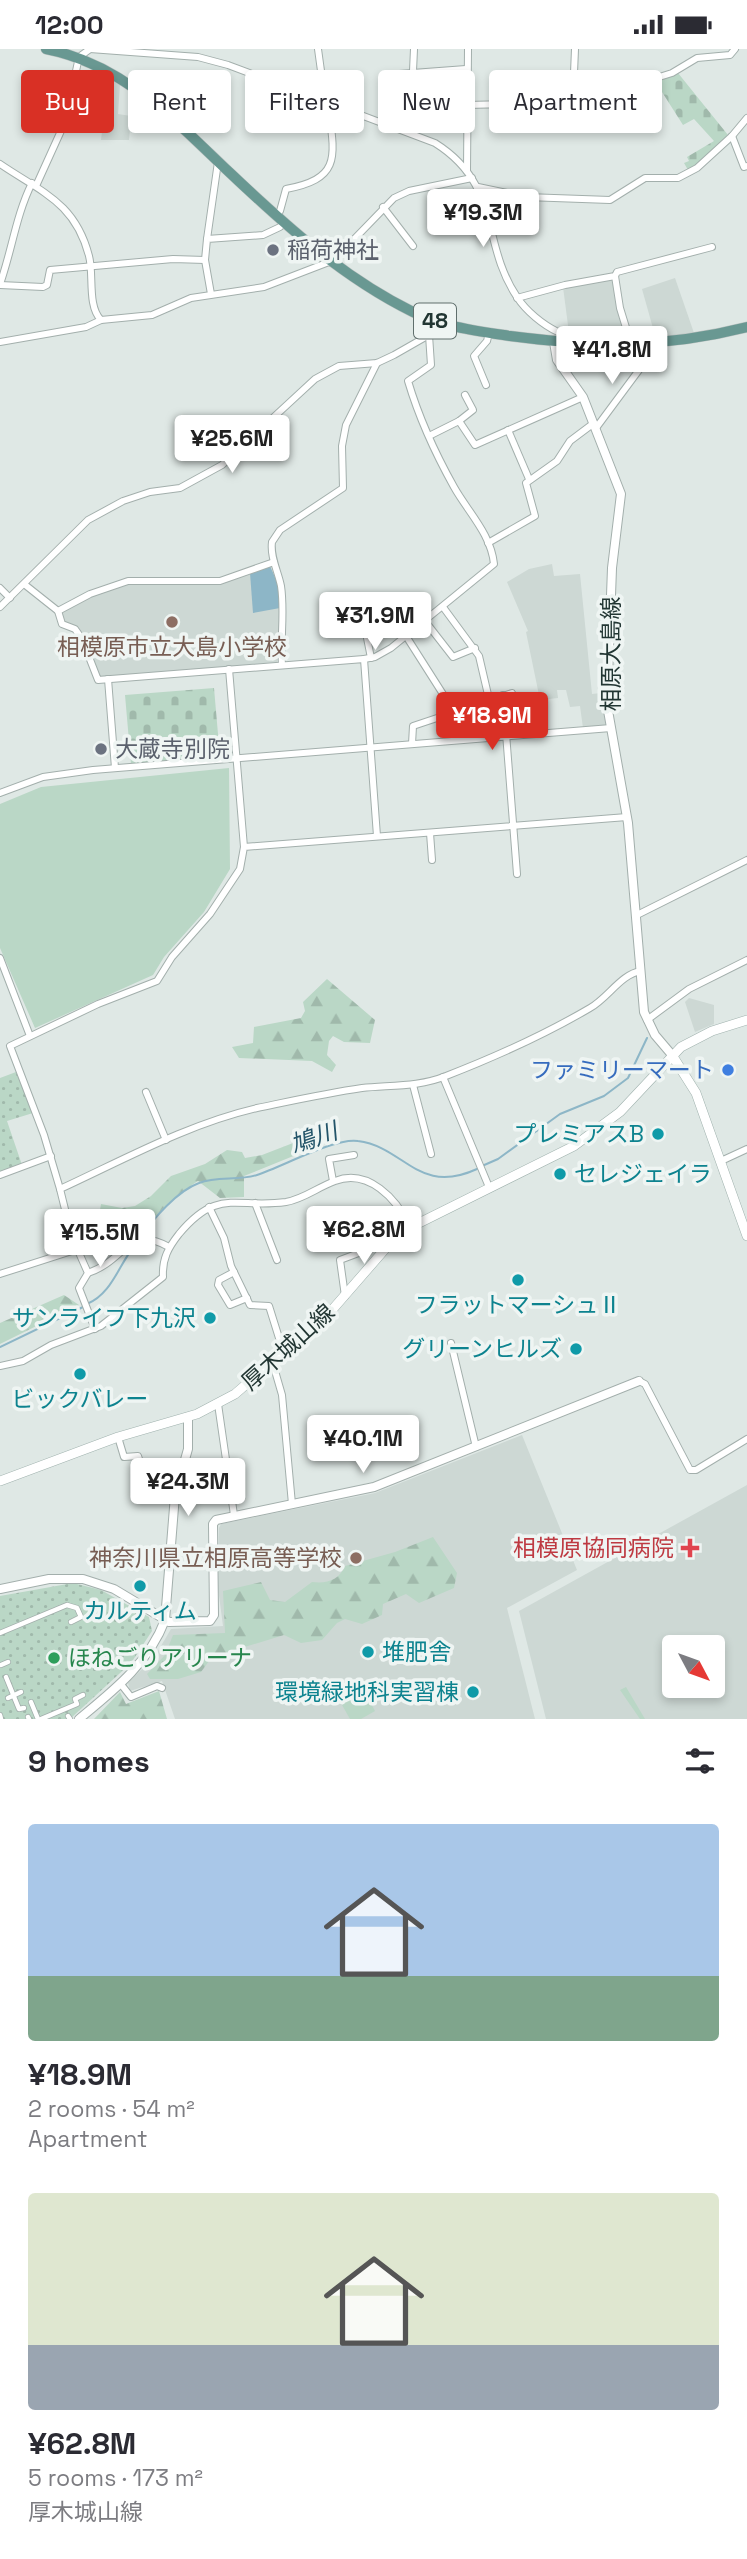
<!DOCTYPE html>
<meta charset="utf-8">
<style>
:root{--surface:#fff;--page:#f2f2f3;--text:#2b2b33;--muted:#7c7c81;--accent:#d93025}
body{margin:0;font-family:"Space Grotesk","Noto Sans JP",sans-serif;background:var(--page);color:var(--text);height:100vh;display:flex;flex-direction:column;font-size:26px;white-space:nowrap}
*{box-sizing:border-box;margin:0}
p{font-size:23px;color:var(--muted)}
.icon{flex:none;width:38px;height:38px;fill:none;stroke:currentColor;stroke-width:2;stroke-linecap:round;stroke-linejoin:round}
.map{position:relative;height:1670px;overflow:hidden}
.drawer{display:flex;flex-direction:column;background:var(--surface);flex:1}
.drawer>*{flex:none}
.hud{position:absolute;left:21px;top:21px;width:705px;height:63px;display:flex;gap:14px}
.needle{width:46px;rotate:131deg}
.tools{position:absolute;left:662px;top:1586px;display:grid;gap:14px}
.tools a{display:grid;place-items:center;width:63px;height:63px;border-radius:7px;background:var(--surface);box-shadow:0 4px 10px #0003;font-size:35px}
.price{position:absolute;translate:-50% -60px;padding:0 16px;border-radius:7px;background:#fff;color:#222;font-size:23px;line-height:46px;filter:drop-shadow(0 2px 4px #0008)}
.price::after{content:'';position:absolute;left:50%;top:42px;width:21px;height:16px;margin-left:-10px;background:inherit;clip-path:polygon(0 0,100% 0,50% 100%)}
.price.on{background:var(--accent);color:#fff}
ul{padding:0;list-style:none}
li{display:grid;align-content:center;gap:14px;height:371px;padding:0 28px}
li span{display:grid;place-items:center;height:217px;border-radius:7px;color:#555}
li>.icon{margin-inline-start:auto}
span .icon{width:126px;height:126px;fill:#fffc;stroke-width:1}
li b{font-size:30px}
h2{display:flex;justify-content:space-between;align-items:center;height:84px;padding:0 28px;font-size:30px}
.chip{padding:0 24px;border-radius:7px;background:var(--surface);box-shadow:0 4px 10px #0003;font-size:24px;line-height:63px}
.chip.on{background:var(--accent);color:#fff}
.status{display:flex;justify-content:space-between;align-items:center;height:49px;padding:0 35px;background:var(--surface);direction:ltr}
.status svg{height:19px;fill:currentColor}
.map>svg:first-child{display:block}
</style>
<div class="status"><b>12:00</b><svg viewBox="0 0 49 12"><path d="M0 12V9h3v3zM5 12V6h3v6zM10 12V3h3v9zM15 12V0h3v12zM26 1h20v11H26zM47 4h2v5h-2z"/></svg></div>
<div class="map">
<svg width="747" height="1670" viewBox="0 0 747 1670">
<defs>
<pattern id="forest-firs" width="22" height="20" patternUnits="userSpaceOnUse" patternTransform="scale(1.75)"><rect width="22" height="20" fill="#bad7c6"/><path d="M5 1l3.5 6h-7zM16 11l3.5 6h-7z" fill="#a0b9ab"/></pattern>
<pattern id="cemetery-stones" width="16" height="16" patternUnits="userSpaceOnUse" patternTransform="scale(1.75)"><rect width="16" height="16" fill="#bad7c6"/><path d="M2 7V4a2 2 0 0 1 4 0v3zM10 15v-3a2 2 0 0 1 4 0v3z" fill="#a0b9ab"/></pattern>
<pattern id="park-dots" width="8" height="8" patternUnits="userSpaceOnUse" patternTransform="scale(1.75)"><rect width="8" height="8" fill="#bad7c6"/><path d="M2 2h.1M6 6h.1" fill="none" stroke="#a0b9ab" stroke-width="1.8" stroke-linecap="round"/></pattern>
</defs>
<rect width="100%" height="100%" fill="#dfe8e5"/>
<g fill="#cdd8d4" fill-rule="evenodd">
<path d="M100,24L120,35L118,65L131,67L129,91H101L103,74L87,66Z"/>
<path d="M612,229L626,291L586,289L569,284L563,238Z"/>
<path d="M675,229L694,284L656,290L642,240Z"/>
<path d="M552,515L554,527L580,525L592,645L601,644L606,677L583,679L580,657L570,658L566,641H557L558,649L540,651L526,583L528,582L507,533L529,520Z"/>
<path d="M270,517L278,535L281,578L277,613L100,629L84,590L65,574L61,565L63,561L102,542L128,534H221Z"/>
<path d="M689,949L714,956V975L695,983L685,953Z"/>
<path d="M522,1386L577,1521L507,1559L535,1670H175L162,1632L130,1642L128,1634L155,1607L171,1580L223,1577L218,1539L219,1479L221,1475L375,1444Z"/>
<path d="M747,1436V1670H546L519,1562ZM674,1598H712V1636H674Z"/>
</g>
<g fill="#bad7c6">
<path d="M229,719L230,820L204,863L164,908L153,926L35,979L0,899V755L41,738Z"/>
<path d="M626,1638L645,1670H640L620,1641Z"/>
<path d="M363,1640L375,1662L361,1670H350L342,1656Z"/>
</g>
<g fill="url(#forest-firs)">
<path d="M327,930L375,971L370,994L344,993L333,987L329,992L327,1006L336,1016L332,1023L312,1012L239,1009L232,998L253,994L254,978L301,969L305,962L303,953Z"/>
<path d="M306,1089L316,1092L318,1097L244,1127V1148L220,1149L198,1132C170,1149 148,1173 130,1199L121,1201L118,1179L100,1161L101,1155L122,1159L135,1157L151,1147L171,1127L205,1115L227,1101L242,1103L245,1109L262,1106Z"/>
<path d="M64,1246L79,1256L0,1295V1274Z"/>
<path d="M433,1488L457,1524L454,1539L419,1554L406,1545L383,1555L382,1566L362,1575L345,1570L337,1574L322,1591L301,1594L284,1586L212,1608L201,1623L178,1630H150L147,1625L165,1606L173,1586L225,1584L223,1542L261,1533L270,1551L285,1553L312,1533C327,1535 339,1531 345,1517L395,1503Z"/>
<path d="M159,1642L167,1670H94L120,1643L126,1655Z"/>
</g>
<g fill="url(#cemetery-stones)">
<path d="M678,24L728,86L704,112L688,121L684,114L689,112L687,108L714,92L694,70L683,76L662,43V31Z"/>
<path d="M631,41L643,63L634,69L639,76L624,84L609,48Z"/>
<path d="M214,639L220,708L131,715L125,646Z"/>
</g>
<g fill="url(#park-dots)">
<path d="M16,1023L33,1064L7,1072L22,1116L0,1125V1029Z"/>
<path d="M73,1534L101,1541L149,1568L152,1582L131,1614L70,1670H0V1547Z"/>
</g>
<path fill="#8db6c7" d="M270,517L278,535L280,559L253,564L250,524Z"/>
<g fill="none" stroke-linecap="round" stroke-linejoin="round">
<g stroke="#8db6c7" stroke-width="2">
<path d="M482,1117L498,1110L560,1065L604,1047L628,1029L647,989"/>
<path d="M141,1188C153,1170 177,1142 199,1134C217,1127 238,1132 257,1126C282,1118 336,1088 358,1092C405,1098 418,1147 477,1120"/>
<path d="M87,1255C112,1245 119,1215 135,1196"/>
<path d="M0,1298L83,1258"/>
</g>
<defs>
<g id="pedestrian">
<path d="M0,1584L67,1556L77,1559L81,1568L71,1573"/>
<path d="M1,1616L8,1613"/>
<path d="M6,1628L19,1660L24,1659"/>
<path d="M8,1649L21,1643"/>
<path d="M31,1653L38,1670"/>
<path d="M0,1666L1,1670"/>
<path d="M68,1667L70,1670"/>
<path d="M28,1668L29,1670"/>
<path d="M41,1670L77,1655L75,1650L83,1646"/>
</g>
<g id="minor">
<path d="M90,0L198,8L228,16L435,94C502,136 480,193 517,248C526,262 543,276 558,283C567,286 576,287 583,293"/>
<path d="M318,0L325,51"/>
<path d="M413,22L414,0"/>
<path d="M386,26L466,20"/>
<path d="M573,48L575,0"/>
<path d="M466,56L513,55L605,45L672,24L697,9L730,6L735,0"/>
<path d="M732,87L744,118L747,117"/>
<path d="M0,115C41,143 75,153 89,207C94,225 87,257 101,271"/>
<path d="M467,122L468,0"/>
<path d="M36,137L65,73L79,8L90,0"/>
<path d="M478,138L526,148L610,151L645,129H678L697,119L732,87L747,69"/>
<path d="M383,158L413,197"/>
<path d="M280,162L286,140C338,130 336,111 329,64"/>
<path d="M207,190L218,113"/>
<path d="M331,214L394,149L409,142L472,129"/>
<path d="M0,235C12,201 16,166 32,134"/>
<path d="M0,236L43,238L47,236L50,221L173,210L205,211"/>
<path d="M211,245L205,211L207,190L263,186L280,178"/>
<path d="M517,249L565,236L615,227L617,223L712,198"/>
<path d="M0,293L86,278L101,271L152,266L191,249L264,238L329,213"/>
<path d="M486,336L474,307L487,292L489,284"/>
<path d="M459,372L475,396L583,348"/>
<path d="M596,379L639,321L620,259L615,227"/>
<path d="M508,381L529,430"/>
<path d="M429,387L459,372L473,361L465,346"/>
<path d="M488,494L535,467L526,434L557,412L570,392L594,374"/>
<path d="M24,535L58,562L62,575L75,580L82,590L98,631L364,610L377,787"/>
<path d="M0,539L10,549"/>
<path d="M0,558L88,471L123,452L150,443L180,439L222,416L315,330L339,317L377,314L394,306L429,286L443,275"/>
<path d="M443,558L479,607L489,650"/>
<path d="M58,562L90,545L128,532H220L274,513"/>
<path d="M425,572L453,608L475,599"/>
<path d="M365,579L371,609"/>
<path d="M406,587L455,664"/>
<path d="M364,610L375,608L391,599L494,515C491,485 468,463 454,438C435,404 419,369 408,332L431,316L429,286"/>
<path d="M282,616C280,589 285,564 281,537C278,522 270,508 272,493L280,481L343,439L342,397L346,376L377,314"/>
<path d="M229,620L244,798"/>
<path d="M108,630L115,719"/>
<path d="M503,646L517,825"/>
<path d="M412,695L413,677L512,644"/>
<path d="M0,744L43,728L93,721L611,679"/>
<path d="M430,784L432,811"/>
<path d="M637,866L747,811"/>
<path d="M0,909L30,987"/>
<path d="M647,971L689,940L747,911"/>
<path d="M443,1028L489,1138"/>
<path d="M413,1036L431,1105"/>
<path d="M146,1043L166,1091"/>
<path d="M721,1112L747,1100"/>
<path d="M0,1126L51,1107"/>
<path d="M333,1132L329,1110L354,1106"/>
<path d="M60,1140L44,1086L10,997L98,955L157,932L172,908L210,865L240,820L244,798L627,768"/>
<path d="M255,1154L277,1211"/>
<path d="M209,1158L224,1189L231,1217L250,1256L269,1257L284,1305"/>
<path d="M76,1197L88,1224L79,1239L95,1280"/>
<path d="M234,1223L219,1231L218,1236L230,1256L247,1249"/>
<path d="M88,1224C127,1211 127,1175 169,1198"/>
<path d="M0,1225L75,1201L60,1140C125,1110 188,1075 257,1059C291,1052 327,1044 362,1039C390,1036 419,1038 446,1027C495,1008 544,986 590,959C608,949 621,925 641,922"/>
<path d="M345,1247L340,1211L372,1199L384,1198"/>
<path d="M451,1294L476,1398"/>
<path d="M273,1315L282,1346L292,1455"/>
<path d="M0,1317L23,1312L51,1296L101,1277L163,1228C162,1210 168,1199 179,1185C218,1138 236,1160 286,1153C304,1150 318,1138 335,1132C368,1119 397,1150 409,1177"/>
<path d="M639,1332L645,1335L690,1421H696L747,1390"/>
<path d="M218,1355L234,1466"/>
<path d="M118,1388L124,1408L138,1407L145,1428"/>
<path d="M120,1634L131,1648L157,1637L162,1639"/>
</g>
<g id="tertiary">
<path d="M554,293L557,311L583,348L621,445L612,519L607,656L628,774L644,963L655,986L672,1006"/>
<path d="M0,1540L49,1530H83L114,1540L169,1573L210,1572L214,1566L213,1475L216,1471L374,1438L639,1332"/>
<path d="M79,1670C113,1642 149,1614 165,1571L175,1446L188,1400V1368"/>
</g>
<g id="secondary">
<path d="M672,1006L696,1044L747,1187"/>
<path d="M0,1432L118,1388L197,1365L235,1345L332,1261L399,1184L574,1097L620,1063L681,998L712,982L747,971"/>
</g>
<path id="primary" d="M46,0C123,15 174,71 228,122C285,176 342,228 413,263C444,278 477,282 510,287C595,298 664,299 747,278"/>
</defs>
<use href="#pedestrian" stroke="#a3afac" stroke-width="6"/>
<use href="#minor" stroke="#a3afac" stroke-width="8"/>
<use href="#tertiary" stroke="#a3afac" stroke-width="10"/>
<use href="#secondary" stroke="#a0b2ae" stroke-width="10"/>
<use href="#primary" stroke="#bdc3c2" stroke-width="11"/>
<use href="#pedestrian" stroke="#fff" stroke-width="4.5"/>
<use href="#minor" stroke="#fff" stroke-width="6"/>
<use href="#tertiary" stroke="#fff" stroke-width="8"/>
<use href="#secondary" stroke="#fff" stroke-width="9"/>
<use href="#primary" stroke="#699892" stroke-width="10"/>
</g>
<g fill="#6b7280" stroke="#eff5f3" stroke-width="2.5">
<circle cx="273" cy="201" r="7"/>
<circle cx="101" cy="700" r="7"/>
</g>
<g fill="#8d6e63" stroke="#eff5f3" stroke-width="2.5">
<circle cx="172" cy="573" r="7"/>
<circle cx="356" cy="1509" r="7"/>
</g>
<circle fill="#3f7fe0" stroke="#eff5f3" stroke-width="2.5" cx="728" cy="1021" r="7"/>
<g fill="#0f9aa8" stroke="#eff5f3" stroke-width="2.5">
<circle cx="658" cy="1085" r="7"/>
<circle cx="560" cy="1125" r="7"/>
<circle cx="518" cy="1231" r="7"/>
<circle cx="210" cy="1269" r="7"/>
<circle cx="576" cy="1300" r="7"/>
<circle cx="80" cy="1325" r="7"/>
<circle cx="140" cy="1537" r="7"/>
<circle cx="368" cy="1603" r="7"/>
<circle cx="473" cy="1643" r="7"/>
</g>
<path fill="#e0444e" stroke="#eff5f3" stroke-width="2.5" d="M686.5 1488.5h7v7h7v7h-7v7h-7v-7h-7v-7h7z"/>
<circle fill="#2e9e5b" stroke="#eff5f3" stroke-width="2.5" cx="54" cy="1609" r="7"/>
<g text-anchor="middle" stroke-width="7" stroke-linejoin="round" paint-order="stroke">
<rect fill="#eff5f3" stroke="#606f6d" stroke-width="2" x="414" y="254.5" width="42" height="35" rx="5"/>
<g font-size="21" font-weight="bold" fill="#223633">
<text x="435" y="279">48</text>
</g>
<g font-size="23" fill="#5b616d" stroke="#eff5f3" text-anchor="start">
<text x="287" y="209">稲荷神社</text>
<text x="115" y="708">大蔵寺別院</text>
</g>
<g font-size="23" fill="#785e54" stroke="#eff5f3">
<text x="172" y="606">相模原市立大島小学校</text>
<text x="342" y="1517" text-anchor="end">神奈川県立相原高等学校</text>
</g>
<g font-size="23" fill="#223633" stroke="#eff5f3">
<text transform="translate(611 605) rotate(-90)" y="8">相原大島線</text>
<text transform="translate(288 1298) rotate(-42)" y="8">厚木城山線</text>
</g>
<g font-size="23" fill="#366cbe" stroke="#eff5f3" text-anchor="end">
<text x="714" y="1029">ファミリーマート</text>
</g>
<g font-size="23" fill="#0d838f" stroke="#eff5f3" text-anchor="end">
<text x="644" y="1093">プレミアスB</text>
<text x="574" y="1133" text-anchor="start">セレジェイラ</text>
<text x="518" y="1264" text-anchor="middle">フラットマーシュⅡ</text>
<text x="196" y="1277">サンライフ下九沢</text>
<text x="562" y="1308">グリーンヒルズ</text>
<text x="80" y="1358" text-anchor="middle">ビックバレー</text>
<text x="140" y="1570" text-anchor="middle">カルティム</text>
<text x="382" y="1611" text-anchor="start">堆肥舎</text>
<text x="459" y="1651">環境緑地科実習棟</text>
</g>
<g font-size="23" fill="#be3a42" stroke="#eff5f3" text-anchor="end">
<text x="674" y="1507">相模原協同病院</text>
</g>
<g font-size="23" fill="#27864d" stroke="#eff5f3" text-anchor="start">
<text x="68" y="1617">ほねごりアリーナ</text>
</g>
<g font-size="24" font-style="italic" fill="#24556a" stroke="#eff5f3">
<text transform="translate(314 1089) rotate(-19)" y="8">鳩川</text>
</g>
</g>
</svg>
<div class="tools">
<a><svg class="needle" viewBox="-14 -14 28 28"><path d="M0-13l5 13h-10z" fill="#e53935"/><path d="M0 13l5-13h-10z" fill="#7c7c81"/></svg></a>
</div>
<b class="price" style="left:483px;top:200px">¥19.3M</b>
<b class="price" style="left:612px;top:337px">¥41.8M</b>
<b class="price" style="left:232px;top:426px">¥25.6M</b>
<b class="price" style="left:375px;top:603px">¥31.9M</b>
<b class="price on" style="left:492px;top:703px">¥18.9M</b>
<b class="price" style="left:364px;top:1217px">¥62.8M</b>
<b class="price" style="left:100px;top:1220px">¥15.5M</b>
<b class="price" style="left:363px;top:1426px">¥40.1M</b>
<b class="price" style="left:188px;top:1469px">¥24.3M</b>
<div class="hud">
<a class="chip on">Buy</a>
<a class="chip">Rent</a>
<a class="chip">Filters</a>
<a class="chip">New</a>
<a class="chip">Apartment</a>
</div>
</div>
<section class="drawer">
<h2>9 homes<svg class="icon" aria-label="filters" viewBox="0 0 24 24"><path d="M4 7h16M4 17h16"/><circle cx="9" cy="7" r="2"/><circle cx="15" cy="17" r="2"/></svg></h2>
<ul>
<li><span style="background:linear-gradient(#a9c7e8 70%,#7fa58c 0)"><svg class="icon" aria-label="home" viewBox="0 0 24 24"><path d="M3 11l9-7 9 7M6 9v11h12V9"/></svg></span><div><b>¥18.9M</b><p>2 rooms · 54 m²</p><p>Apartment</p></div></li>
<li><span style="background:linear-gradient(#dfe7d0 70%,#9aa5b1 0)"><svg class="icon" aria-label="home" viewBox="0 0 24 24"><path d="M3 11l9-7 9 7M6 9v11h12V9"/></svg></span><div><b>¥62.8M</b><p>5 rooms · 173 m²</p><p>厚木城山線</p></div></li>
</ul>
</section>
